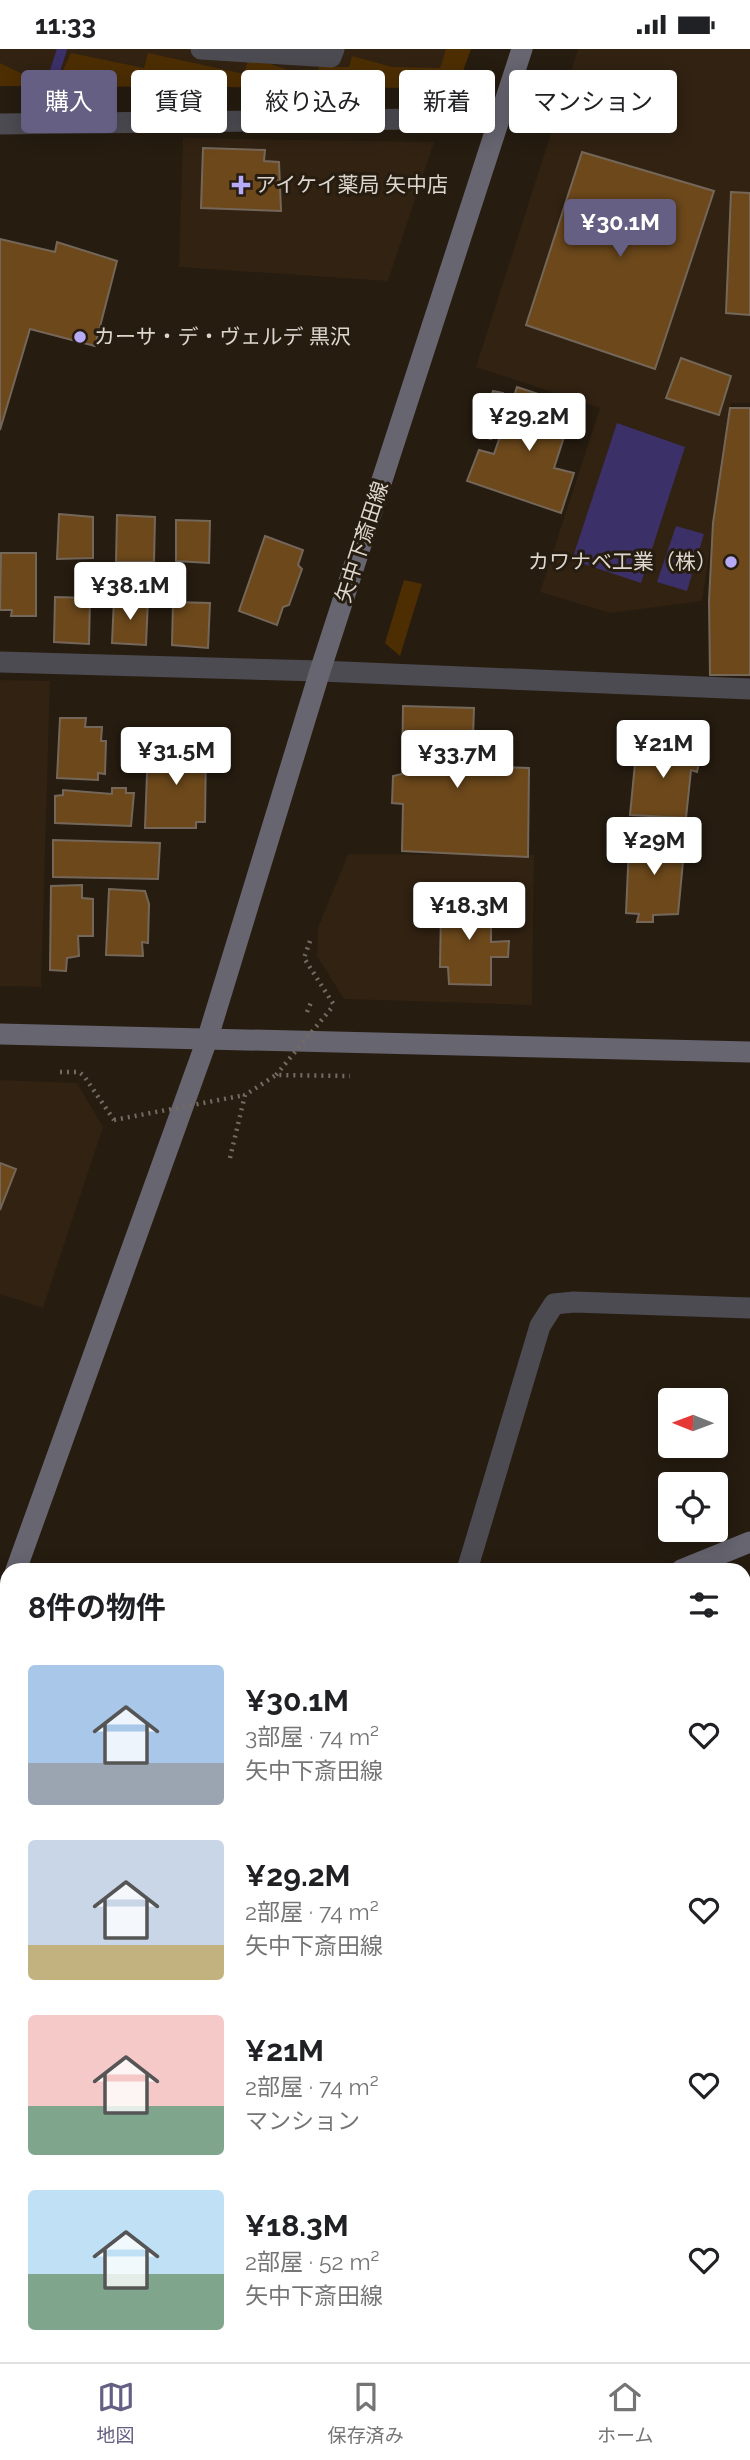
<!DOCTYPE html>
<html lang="ja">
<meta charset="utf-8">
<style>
:root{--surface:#fff;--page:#f6f6f6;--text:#202124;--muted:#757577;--line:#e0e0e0;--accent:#645f83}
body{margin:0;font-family:Raleway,"Noto Sans JP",sans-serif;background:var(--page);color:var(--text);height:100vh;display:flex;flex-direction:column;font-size:26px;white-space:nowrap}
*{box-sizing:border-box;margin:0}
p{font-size:23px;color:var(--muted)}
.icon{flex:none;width:38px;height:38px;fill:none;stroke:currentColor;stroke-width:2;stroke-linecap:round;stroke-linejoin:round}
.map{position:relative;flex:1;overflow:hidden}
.details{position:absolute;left:0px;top:1514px;width:751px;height:800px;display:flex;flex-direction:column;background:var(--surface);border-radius:21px 21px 0 0;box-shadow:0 4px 18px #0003}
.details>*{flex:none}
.top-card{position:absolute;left:21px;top:21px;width:709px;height:63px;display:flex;gap:14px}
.needle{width:46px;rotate:271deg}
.fabs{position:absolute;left:658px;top:1339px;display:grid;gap:14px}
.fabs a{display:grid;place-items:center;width:70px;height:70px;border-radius:7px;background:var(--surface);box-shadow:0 4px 18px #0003;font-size:35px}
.price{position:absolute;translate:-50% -60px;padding:0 16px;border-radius:7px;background:#fff;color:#222;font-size:23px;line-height:46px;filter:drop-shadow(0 2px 4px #0008)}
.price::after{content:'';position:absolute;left:50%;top:42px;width:21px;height:16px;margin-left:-10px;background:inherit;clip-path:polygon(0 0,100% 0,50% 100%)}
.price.active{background:var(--accent);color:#fff}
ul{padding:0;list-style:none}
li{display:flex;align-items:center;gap:21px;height:175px;padding:0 28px}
li span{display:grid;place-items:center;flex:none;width:196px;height:140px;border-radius:7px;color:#555}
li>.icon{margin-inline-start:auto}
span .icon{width:84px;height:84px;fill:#fffc;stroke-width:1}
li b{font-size:30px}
h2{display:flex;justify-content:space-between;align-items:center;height:84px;padding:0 28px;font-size:30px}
.chip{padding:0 24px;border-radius:7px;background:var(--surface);box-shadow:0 4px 18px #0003;font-size:24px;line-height:63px}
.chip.active{background:var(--accent);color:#fff}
.status{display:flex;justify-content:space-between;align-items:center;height:49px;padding:0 35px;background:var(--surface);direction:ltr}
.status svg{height:19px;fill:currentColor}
.dock{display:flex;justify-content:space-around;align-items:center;height:98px;border-top:2px solid var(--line);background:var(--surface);font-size:19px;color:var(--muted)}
.dock a{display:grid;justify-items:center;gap:4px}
.dock .active{color:var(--accent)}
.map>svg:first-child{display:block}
</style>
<div class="status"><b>11:33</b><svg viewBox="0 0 49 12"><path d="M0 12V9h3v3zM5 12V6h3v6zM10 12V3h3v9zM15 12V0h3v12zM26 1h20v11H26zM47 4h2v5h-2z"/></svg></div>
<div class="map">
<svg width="750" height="2313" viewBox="0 0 750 2313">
<rect width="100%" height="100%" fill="#261c10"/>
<g fill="#312212">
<path d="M0,0H471L450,29L0,32Z"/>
<path d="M578,0H750V354H731L702,552L610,564L540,543L600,359L476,318Z"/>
<path d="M183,89L434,93L388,232L179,218Z"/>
<path d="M0,631L50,632L41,938L0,937Z"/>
<path d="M348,805L534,806L532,956L344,950L317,907L318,879Z"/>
<path d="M0,1031L77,1034L103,1078L43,1259L0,1245Z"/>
</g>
<g fill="#4d2e03">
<path d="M446,0H471L463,22L442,39L0,37V14L37,32H58L71,4L144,19L148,4L244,25L249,8L316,30L319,18H349L352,7L392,18L440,19Z"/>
<path d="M404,531L422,535L400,607L385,594Z"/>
</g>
<g fill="#3c3069">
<path d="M617,374L685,398L641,534L572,511Z"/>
<path d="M676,477L704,485L687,542L657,533Z"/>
</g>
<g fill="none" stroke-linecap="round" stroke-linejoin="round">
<path stroke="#3c3069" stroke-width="10" d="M50,38L62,0"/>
</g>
<g fill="#6c481b" stroke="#74675a" stroke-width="2">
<path d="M203,99L265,101L264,112L279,113L281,162L201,159Z"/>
<path d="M582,103L714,142L655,320L526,276Z"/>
<path d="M731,143L750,144V266L726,264Z"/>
<path d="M0,190L55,203L57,193L117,212L95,297L30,280L0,381Z"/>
<path d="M681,309L731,327L719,366L666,349Z"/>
<path d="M517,338L574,357L554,419L574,424L561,464L467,432L479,401L494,405Z"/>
<path d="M493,342L503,344L491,390L481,387Z"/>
<path d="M730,359H750V626H710L709,552L713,474Z"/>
<path d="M59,465L93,468V509L57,510Z"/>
<path d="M117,466L155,468L154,513H116Z"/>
<path d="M176,471L210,472L209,514L176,512Z"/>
<path d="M265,487L303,501L298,516L302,520L289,556L283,558L277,576L239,562Z"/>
<path d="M1,504H36V567H11L12,561H0Z"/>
<path d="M55,548L90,549L89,595L54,593Z"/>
<path d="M114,550L148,551L146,596L112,594Z"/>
<path d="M173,553L210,554L208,599L172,596Z"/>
<path d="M403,657L474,659L472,717L529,719L528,808L402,802L403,755L392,754L393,727L402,725Z"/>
<path d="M60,669H86L85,678H102L101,692H106L105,725L98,724V731L57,729Z"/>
<path d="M637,694L702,699L697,723L691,721L686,769L630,766Z"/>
<path d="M148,697H206L205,773H196V779H145Z"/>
<path d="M112,739H126V744H134L131,777L55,774V747L63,746V741L112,745Z"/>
<path d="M637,787H679L677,802H684L678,865L653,866V873H637L639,865L626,864L629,796H636Z"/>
<path d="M53,791L160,794L158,830L53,828Z"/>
<path d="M82,836V849L93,850V887H78L79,907L67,909L66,922L50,921L51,837Z"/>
<path d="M109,840L145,842L149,855L148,894L142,893L143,907L106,906Z"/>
<path d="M454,844L483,845V860L491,859V893L509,892L508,908H491V936L449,935L448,918H440L441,862H454Z"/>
<path d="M0,1114L16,1120L0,1161Z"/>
</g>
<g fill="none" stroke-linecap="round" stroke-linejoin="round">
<g stroke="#746b61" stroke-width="4.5" stroke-dasharray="2 5" stroke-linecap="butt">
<path d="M310,892L304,909L334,956"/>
<path d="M307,963L312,951"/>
<path d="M60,1023H79L84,1027L114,1071"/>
<path d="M230,1109L245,1046L276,1026L350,1027"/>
</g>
<path stroke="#4c4b52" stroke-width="21" d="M201,0L331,8L334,0"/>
<g stroke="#4c4b52" stroke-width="21">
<path d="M0,75L500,69"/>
<path d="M0,613L320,622L750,640"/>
<path d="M467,1521L540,1277L554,1255L574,1253L750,1259"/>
<path d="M744,1801L750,1786"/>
<path d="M744,1833L750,1836"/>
<path d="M0,1862L7,1859"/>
<path d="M453,2306L469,2313"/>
<path d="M211,2313L213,2306"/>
<path d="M527,2313L530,2306"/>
</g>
<g stroke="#666570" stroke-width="21">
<path d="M0,985L750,1003"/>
<path d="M16,1521L208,988L320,622L522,0"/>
<path d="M681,1521L750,1493"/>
<path d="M0,1565L7,1546"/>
<path d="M744,1567L750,1564"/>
<path d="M0,1782L7,1779"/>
</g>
<g stroke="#746b61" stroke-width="4.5" stroke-dasharray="2 5" stroke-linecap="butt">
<path d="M276,1026L334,956"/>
<path d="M114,1071L245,1046"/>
</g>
</g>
<g fill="#b7abf8" stroke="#261c10" stroke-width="2.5">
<path d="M237.5 125.5h7v7h7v7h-7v7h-7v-7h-7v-7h7z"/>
<circle cx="80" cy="288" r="7"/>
<circle cx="731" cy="513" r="7"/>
</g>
<g text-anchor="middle" stroke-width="6" stroke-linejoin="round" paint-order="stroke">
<g font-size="21" fill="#ddd6ce" stroke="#261c10" text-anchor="start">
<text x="255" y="143">アイケイ薬局 矢中店</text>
<text x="94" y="295">カーサ・デ・ヴェルデ 黒沢</text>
<text x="717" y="520" text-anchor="end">カワナベ工業（株）</text>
</g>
<g font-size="21" fill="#ddd6ce" stroke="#261c10">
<text transform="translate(362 493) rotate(-72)" y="7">矢中下斎田線</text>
</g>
</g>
</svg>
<div class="fabs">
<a><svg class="needle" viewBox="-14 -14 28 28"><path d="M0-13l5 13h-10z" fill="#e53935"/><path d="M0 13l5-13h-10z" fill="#757577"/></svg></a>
<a><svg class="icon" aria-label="locate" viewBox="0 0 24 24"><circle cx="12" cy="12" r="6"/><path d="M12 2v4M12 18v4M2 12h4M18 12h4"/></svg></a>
</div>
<b class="price active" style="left:620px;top:210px">¥30.1M</b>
<b class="price" style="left:529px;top:404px">¥29.2M</b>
<b class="price" style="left:130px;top:573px">¥38.1M</b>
<b class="price" style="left:663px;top:731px">¥21M</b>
<b class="price" style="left:176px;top:738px">¥31.5M</b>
<b class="price" style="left:457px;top:741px">¥33.7M</b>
<b class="price" style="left:654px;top:828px">¥29M</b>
<b class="price" style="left:469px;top:893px">¥18.3M</b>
<div class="top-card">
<a class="chip active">購入</a>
<a class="chip">賃貸</a>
<a class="chip">絞り込み</a>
<a class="chip">新着</a>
<a class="chip">マンション</a>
</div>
<section class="details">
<h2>8件の物件<svg class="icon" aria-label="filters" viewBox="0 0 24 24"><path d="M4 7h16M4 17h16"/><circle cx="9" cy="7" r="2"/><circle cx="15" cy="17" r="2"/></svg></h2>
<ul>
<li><span style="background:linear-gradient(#a9c7e8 70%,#9aa5b1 0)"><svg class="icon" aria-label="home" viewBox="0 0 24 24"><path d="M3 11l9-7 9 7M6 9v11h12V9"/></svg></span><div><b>¥30.1M</b><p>3部屋 · 74 m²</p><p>矢中下斎田線</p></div><svg class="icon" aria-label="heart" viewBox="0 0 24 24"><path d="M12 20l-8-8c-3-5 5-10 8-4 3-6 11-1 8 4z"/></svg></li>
<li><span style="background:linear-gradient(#c9d6e8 75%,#c2b280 0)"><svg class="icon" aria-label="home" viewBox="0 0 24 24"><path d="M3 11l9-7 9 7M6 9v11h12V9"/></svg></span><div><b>¥29.2M</b><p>2部屋 · 74 m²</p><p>矢中下斎田線</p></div><svg class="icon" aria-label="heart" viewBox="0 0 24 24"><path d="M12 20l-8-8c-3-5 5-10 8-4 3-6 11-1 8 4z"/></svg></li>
<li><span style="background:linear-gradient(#f6c9c9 65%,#7fa58c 0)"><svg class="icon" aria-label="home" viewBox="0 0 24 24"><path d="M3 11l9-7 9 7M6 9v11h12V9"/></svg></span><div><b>¥21M</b><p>2部屋 · 74 m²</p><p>マンション</p></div><svg class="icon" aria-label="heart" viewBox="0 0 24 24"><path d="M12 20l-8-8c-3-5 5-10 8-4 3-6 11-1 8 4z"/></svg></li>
<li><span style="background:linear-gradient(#bfe0f5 60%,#7fa58c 0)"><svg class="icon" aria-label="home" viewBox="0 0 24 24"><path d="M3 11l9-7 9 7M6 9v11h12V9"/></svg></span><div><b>¥18.3M</b><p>2部屋 · 52 m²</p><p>矢中下斎田線</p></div><svg class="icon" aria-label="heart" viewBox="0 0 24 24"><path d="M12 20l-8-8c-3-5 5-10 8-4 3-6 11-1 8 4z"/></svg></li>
</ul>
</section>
</div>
<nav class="dock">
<a class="active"><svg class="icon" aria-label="map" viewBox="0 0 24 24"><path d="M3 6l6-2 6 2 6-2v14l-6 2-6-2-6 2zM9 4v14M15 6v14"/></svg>地図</a>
<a><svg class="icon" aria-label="saved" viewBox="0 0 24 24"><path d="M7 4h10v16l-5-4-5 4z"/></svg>保存済み</a>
<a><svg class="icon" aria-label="home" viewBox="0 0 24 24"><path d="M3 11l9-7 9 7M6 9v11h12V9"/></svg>ホーム</a>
</nav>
